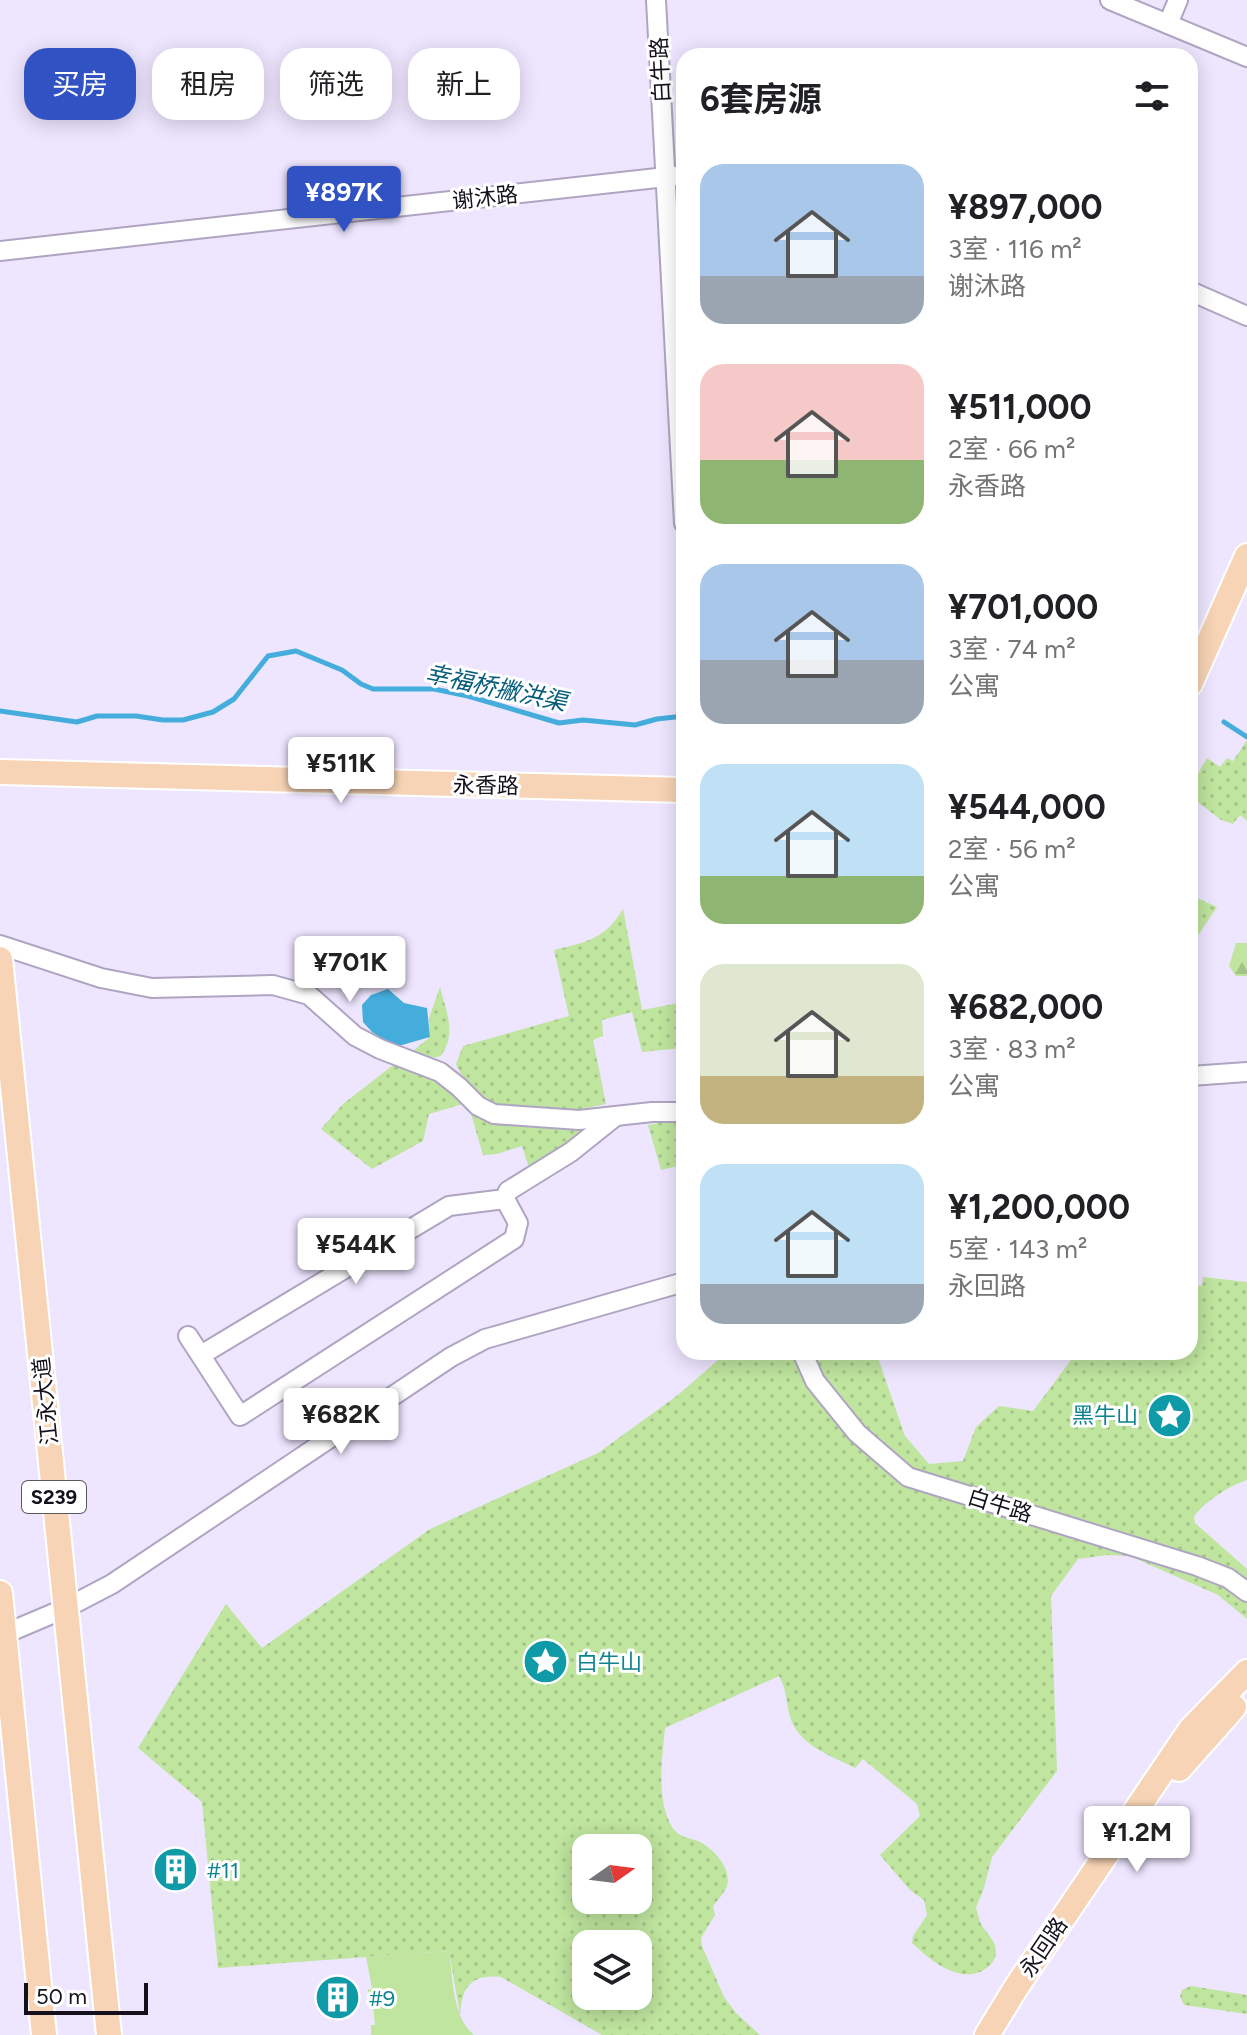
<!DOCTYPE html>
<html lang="zh">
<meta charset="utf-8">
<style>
:root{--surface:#fff;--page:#f6f6f6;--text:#202124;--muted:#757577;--accent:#3152c3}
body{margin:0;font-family:Figtree,"Noto Sans SC",sans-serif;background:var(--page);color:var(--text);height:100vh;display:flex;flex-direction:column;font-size:30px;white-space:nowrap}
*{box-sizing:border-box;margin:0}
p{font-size:26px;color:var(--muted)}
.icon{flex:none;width:44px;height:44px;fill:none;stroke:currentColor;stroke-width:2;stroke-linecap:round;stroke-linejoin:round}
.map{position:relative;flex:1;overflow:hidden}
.panel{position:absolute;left:676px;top:48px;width:522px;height:1312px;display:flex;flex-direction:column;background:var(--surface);border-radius:24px;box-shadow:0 4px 20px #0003}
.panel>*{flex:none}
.hud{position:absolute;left:24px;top:48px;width:532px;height:72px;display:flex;gap:16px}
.needle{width:52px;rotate:76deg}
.controls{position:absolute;left:572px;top:1834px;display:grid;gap:16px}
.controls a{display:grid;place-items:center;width:80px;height:80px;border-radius:16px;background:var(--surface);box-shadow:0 4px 20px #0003;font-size:40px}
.scale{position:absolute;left:24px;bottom:20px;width:124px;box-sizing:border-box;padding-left:8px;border:4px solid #15111c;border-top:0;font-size:22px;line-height:28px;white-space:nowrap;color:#15111c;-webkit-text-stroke:6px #fff;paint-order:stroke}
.price{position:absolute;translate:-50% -68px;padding:0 18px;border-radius:8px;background:#fff;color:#222;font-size:26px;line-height:52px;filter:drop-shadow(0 2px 4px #0008)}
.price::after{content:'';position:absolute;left:50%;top:48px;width:24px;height:18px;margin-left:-12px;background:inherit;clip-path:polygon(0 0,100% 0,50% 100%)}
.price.current{background:var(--accent);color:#fff}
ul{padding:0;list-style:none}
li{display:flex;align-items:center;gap:24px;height:200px;padding:0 24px}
li span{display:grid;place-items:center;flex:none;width:224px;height:160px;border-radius:24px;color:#555}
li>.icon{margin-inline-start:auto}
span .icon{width:96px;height:96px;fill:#fffc;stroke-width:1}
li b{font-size:34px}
h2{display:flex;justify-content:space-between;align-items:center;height:96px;padding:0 24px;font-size:34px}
.tag{padding:0 28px;border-radius:24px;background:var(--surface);box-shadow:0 4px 20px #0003;font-size:28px;line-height:72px}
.tag.current{background:var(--accent);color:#fff}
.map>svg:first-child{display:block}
</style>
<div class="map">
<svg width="1247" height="2035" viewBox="0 0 1247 2035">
<defs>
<pattern id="grass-dots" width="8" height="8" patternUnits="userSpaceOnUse" patternTransform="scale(2)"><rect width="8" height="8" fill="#bfe59e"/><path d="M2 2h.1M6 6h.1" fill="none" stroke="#a3c388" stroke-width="1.8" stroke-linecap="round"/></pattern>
<pattern id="forest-firs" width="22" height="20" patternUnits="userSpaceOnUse" patternTransform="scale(2)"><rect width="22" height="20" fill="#bfe59e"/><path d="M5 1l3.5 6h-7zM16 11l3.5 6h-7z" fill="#a3c388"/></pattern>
</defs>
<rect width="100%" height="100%" fill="#eee6ff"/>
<g fill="url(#grass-dots)" fill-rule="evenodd">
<path d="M681,385H684V667H679Z"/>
<path d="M1247,740V821L1240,815L1233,824L1221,820L1190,796V787L1207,758L1220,767L1227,758L1233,761Z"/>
<path d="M1190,895L1217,907L1197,937L1190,934Z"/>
<path d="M623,909L642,1010L684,1002V1050L682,1048L642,1052L632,1012L602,1020L603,1036L593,1040L606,1104C553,1116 482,1123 456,1064L463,1046L569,1016L554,950C587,942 605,939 623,909Z"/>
<path d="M440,987C446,1012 457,1033 441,1056C429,1059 423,1058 414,1050L430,1037L429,1018Z"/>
<path d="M401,1059L501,1122L534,1128L600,1122L531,1174L522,1146L497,1154L483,1155L469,1107L463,1104L429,1114L423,1141L372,1169L321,1129L343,1104Z"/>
<path d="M670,1121H684V1155L677,1156L678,1166L661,1170L648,1125Z"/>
<path d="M1203,1277L1247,1282V1480C1227,1487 1207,1500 1194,1516L1195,1523L1247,1569V1619L1218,1595L1130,1556L1108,1555L1078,1559L1051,1596L1057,1771L992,1857L983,1891L976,1907C977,1912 979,1919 981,1924C986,1933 996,1940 996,1952C996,1960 990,1967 982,1971C957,1983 930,1960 912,1943L913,1936L927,1915L924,1900L910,1890L880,1855L920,1816L917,1804L863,1759L855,1768C830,1755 796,1745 789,1713C786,1699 786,1688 779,1676L665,1728C662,1758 656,1800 672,1827C679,1838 688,1837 698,1841C713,1848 732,1868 727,1886C724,1893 718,1900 713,1906L715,1915L701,1938L702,1946L724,1997L737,2014L760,2035H602L501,1977C471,1974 462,1987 460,2015L449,1951L218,1968L202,1802L138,1748L226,1604L262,1648L430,1529L598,1453L678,1395L727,1352H894L877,1355L905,1436L929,1464L963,1461L976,1427L999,1406L1033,1411L1077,1352H1190V1292L1191,1285L1202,1286ZM586,1848H638V1900H586ZM586,1944H638V1996H586Z"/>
<path d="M1191,1986L1247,1995V2014L1184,2005L1180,1996L1182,1990Z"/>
</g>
<path fill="url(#forest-firs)" d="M1236,943H1247V976H1236L1229,966Z"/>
<path fill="#bfe59e" d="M449,1951C453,1978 452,2017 474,2035H371V2025H375L373,2006H369L368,1990L372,1988L366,1957Z"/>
<path fill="#44addb" d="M388,989L404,1003L427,1008L430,1037L395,1047L372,1032L363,1022L362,1005L371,995Z"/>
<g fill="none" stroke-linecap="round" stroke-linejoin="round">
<g stroke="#44addb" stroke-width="5">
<path d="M0,711L77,722L97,716H136L163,720H183L213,712L234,699L268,656L296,651L342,670L361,684L373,689H434L468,696L559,723L583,720L635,725L657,719L684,716"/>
<path d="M1224,722L1247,737"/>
</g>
<defs>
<g id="minor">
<path d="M656,0L684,523"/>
<path d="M1110,0L1247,57"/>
<path d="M1168,24L1178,0"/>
<path d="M0,251L684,175"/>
<path d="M1190,291L1247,316"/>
<path d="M0,945L101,978L152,988L273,985L309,995L355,1036L380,1049L440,1072L459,1087L478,1106L494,1114L579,1120L652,1112H684"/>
<path d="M1190,1076L1247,1072"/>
<path d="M188,1336L240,1416L514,1239L518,1223L505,1199L508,1191L571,1152L616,1116"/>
<path d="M802,1352L815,1381L857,1433L908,1477L1197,1566L1228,1578L1247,1592"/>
<path d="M201,1355L449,1206L505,1199"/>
<path d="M0,1636L66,1608L112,1584L451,1357L485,1339L684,1282"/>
</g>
<g id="major">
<path d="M1190,684L1247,556"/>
<path d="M0,772L684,790"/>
<path d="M0,959L109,2035"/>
<path d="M0,1593L44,2035"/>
<path d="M1179,1769L1234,1707"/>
<path d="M987,2035L1017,1986L1191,1729L1247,1672"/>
</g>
</defs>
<use href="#minor" stroke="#afa5c3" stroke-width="22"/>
<use href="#major" stroke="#fff" stroke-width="28"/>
<use href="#minor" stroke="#fff" stroke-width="18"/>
<use href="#major" stroke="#f7d4b5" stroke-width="24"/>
</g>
<defs>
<symbol id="sight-disc" viewBox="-11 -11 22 22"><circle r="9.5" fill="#0f9aa8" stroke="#fff"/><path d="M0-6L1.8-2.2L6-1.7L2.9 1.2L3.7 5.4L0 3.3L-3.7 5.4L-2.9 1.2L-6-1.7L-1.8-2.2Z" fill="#fff"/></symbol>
<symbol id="building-disc" viewBox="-11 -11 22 22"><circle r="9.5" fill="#0f9aa8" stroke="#fff"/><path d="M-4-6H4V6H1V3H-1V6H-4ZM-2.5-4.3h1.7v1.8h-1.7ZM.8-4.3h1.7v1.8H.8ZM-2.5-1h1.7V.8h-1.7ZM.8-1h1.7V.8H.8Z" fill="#fff"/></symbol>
</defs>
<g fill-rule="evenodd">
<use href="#sight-disc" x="1144" y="1390" width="51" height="51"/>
<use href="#sight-disc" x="520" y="1636" width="51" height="51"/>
<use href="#building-disc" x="150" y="1844" width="51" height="51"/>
<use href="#building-disc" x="312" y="1972" width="51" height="51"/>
</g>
<g text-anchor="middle" stroke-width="6" stroke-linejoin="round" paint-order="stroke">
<rect fill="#fff" stroke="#5b5860" stroke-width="2" x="22" y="1481" width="64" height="32" rx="6"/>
<g font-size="20" font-weight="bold" fill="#15111c">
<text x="54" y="1504">S239</text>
</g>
<g font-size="22" fill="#15111c" stroke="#fff">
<text transform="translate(660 70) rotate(-93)" y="8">白牛路</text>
<text transform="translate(485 197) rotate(-6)" y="8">谢沐路</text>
<text transform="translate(486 785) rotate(1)" y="8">永香路</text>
<text transform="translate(45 1401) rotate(-96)" y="8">江永大道</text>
<text transform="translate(1000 1505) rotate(17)" y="8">白牛路</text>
<text transform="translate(1043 1947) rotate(-56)" y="8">永回路</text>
</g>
<g font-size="22" fill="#0d838f" stroke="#fff" text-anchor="start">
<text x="1138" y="1423" text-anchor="end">黑牛山</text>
<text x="576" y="1670">白牛山</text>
<text x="207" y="1878">#11</text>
<text x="369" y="2006">#9</text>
</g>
<g font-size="24" font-style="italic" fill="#055c7b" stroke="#fff">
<text transform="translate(496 688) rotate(12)" y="8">幸福桥撇洪渠</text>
</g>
</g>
</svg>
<div class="controls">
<a><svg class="needle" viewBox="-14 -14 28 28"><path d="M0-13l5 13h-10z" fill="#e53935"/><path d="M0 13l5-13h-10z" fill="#757577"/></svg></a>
<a><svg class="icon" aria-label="layers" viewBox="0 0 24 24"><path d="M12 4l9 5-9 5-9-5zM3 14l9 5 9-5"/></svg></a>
</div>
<div class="scale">50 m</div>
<b class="price current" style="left:344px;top:234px">¥897K</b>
<b class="price" style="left:341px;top:805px">¥511K</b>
<b class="price" style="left:350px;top:1004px">¥701K</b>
<b class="price" style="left:356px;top:1286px">¥544K</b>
<b class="price" style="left:341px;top:1456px">¥682K</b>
<b class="price" style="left:1137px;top:1874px">¥1.2M</b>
<div class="hud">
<a class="tag current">买房</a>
<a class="tag">租房</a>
<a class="tag">筛选</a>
<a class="tag">新上</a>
</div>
<section class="panel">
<h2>6套房源<svg class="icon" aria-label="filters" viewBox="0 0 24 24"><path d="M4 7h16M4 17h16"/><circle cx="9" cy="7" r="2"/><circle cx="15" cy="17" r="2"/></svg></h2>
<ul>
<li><span style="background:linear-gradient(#a9c7e8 70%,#9aa5b1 0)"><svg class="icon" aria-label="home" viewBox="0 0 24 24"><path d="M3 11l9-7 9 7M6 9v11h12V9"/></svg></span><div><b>¥897,000</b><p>3室 · 116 m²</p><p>谢沐路</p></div></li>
<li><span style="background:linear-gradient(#f6c9c9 60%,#8fb573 0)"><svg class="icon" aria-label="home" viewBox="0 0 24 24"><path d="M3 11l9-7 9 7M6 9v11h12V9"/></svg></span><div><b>¥511,000</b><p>2室 · 66 m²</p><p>永香路</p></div></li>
<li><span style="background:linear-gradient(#a9c7e8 60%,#9aa5b1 0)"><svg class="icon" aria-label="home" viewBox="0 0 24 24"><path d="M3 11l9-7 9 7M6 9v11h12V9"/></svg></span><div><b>¥701,000</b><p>3室 · 74 m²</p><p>公寓</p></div></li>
<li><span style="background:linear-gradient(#bfe0f5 70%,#8fb573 0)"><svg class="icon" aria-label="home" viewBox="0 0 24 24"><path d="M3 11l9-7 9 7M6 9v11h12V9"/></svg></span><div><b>¥544,000</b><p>2室 · 56 m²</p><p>公寓</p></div></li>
<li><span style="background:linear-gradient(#dfe7d0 70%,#c2b280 0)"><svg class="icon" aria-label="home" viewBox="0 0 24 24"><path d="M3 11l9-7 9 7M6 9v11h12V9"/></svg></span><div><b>¥682,000</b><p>3室 · 83 m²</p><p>公寓</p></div></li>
<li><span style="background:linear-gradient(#bfe0f5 75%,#9aa5b1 0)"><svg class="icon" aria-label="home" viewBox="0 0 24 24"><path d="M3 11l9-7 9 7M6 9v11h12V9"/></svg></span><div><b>¥1,200,000</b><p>5室 · 143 m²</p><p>永回路</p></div></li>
</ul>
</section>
</div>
